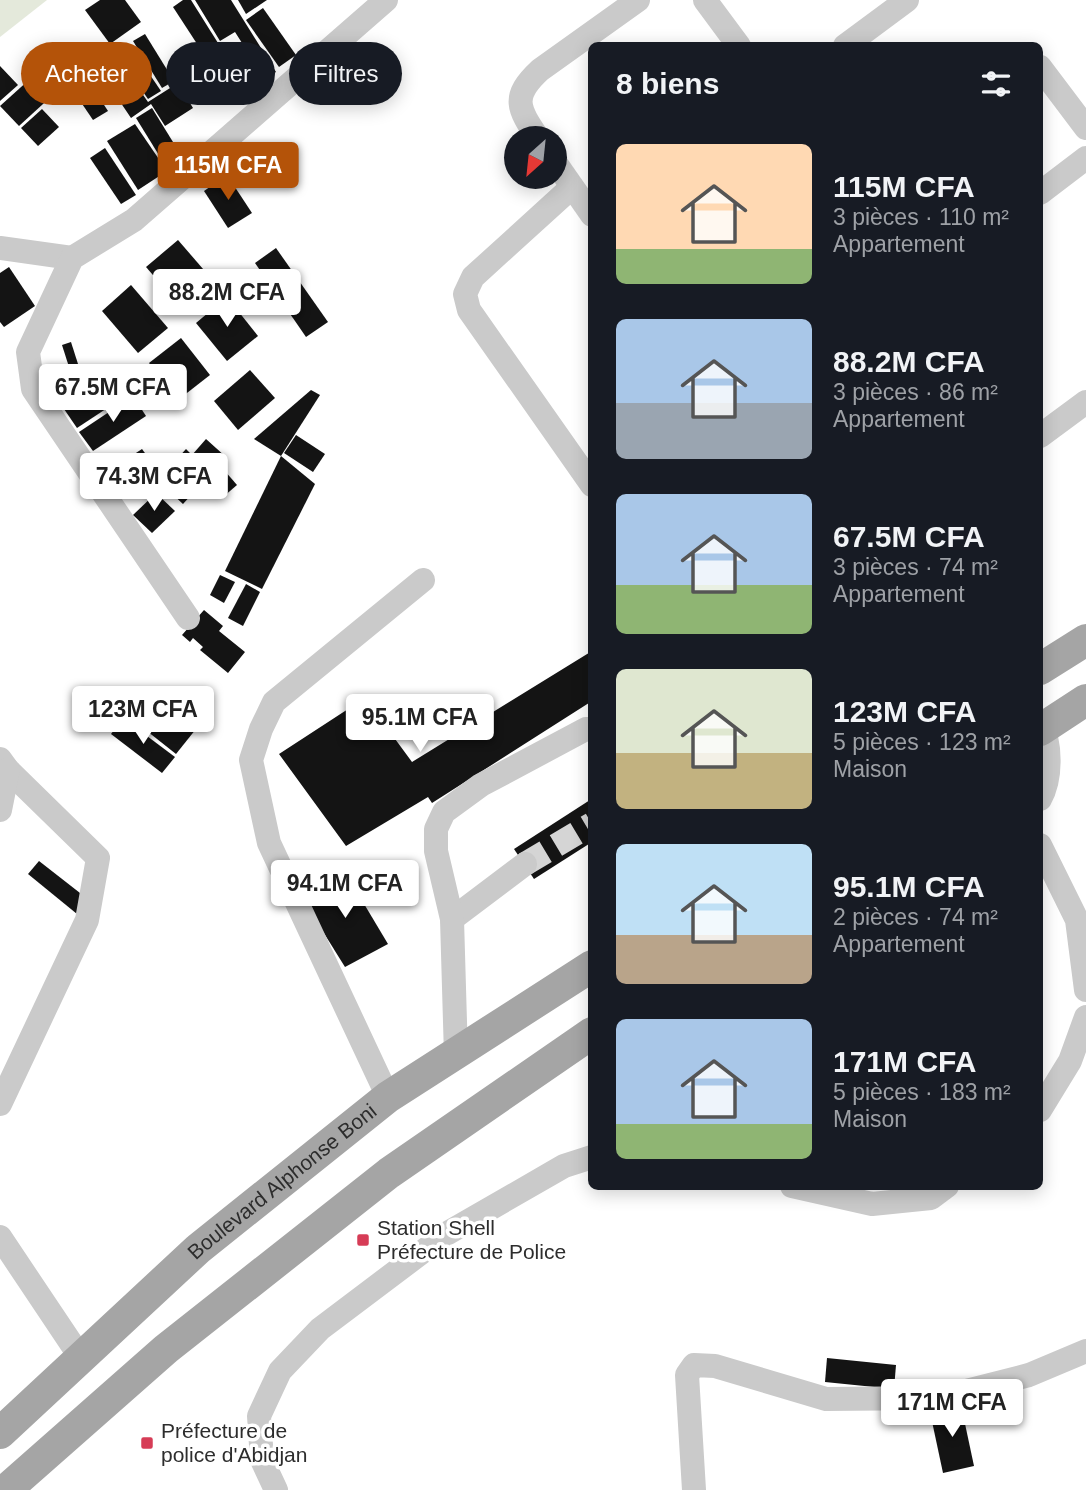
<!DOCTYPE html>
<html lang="fr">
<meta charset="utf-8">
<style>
:root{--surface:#171b24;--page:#20242c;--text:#f1f3f6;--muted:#9ea1a6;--accent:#b45309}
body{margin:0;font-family:Arial,sans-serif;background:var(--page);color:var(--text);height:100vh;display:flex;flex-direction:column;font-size:26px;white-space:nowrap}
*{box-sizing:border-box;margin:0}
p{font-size:23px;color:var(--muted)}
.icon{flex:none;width:38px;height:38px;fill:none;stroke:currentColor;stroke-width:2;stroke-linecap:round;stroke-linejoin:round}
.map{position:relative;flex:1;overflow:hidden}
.details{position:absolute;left:588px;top:42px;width:455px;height:1148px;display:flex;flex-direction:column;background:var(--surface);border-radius:10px;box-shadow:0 4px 18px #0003}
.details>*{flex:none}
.top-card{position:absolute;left:21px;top:42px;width:462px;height:63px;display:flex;gap:14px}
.needle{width:46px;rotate:207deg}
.controls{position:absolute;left:504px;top:126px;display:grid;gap:14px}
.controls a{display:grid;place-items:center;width:63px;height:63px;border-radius:50%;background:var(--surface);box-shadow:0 4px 18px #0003;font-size:35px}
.price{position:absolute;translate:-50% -60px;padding:0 16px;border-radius:7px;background:#fff;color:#222;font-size:23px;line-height:46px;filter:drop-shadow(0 2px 4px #0008)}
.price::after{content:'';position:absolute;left:50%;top:42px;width:21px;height:16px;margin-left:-10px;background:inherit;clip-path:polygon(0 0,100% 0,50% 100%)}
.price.on{background:var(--accent);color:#fff}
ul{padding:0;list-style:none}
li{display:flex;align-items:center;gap:21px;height:175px;padding:0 28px}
li span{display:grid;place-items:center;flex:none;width:196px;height:140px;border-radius:10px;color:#555}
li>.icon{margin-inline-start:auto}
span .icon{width:84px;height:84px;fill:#fffc;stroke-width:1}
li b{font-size:30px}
h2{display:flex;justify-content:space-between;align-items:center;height:84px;padding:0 28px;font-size:30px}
.chip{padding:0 24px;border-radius:32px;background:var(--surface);box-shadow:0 4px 18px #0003;font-size:24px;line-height:63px}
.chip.on{background:var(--accent);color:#fff}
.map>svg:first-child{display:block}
</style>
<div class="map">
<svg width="1086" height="1490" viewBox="0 0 1086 1490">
<rect width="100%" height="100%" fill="#fff"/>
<path fill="#e4e9db" d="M0,0H47L0,37Z"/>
<g fill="#141414">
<path d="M100,0H125L141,22L110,44L85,10Z"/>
<path d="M183,0H191L218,43L203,53L173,7Z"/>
<path d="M195,0H231L276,72L265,79L235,32L220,41Z"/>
<path d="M238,0H267L246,14Z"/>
<path d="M263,8L296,55L279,67L246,20Z"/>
<path d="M145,34L174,81L162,88L133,41Z"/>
<path d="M131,47L161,91L148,99L118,55Z"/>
<path d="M61,51L79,71L19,126L0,106Z"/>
<path d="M118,59L148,102L178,83L193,108L165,126L151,104L131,118L100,72Z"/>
<path d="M0,66L18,85L0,101Z"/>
<path d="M89,82L108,111L93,120L74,92Z"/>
<path d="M152,108L181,155L165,165L136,118Z"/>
<path d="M42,109L59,127L38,146L21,128Z"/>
<path d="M135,124L167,171L138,190L107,141Z"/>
<path d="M105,148L136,195L121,204L90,158Z"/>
<path d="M227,175L252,213L228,228L204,191Z"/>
<path d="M178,240L216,284L184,311L146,267Z"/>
<path d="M276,248L328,322L306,337L255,263Z"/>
<path d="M9,267L35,306L4,327L0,322V273Z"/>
<path d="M131,285L168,328L138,353L102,311Z"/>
<path d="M227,297L258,336L227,361L196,323Z"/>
<path d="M181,338L210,375L178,400L149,363Z"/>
<path d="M71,342L85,386L76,389L62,345Z"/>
<path d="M250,370L275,398L238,430L214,401Z"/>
<path d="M114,376L127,395L77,428L64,409Z"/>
<path d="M311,390L320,395L281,456L254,439Z"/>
<path d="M133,396L146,416L93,451L79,432Z"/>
<path d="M296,435L325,454L313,472L284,453Z"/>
<path d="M206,439L226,457L183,504L169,491L180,479L177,476L166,488L154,478L173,457L176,460L186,449L192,455Z"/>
<path d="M142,449L158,471L123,494L107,472Z"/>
<path d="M281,456L315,484L262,589L225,571Z"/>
<path d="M224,470L237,485L223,497L209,482Z"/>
<path d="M156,493L175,511L152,533L133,515Z"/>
<path d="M220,575L235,582L224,603L210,595Z"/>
<path d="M246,584L260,592L243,626L228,618Z"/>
<path d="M204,610L223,626L219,631L245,652L228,673L200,650L203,647L193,638L190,642L182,635Z"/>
<path d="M592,651V701L432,803L428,797L346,846L279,754L365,698L412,762Z"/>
<path d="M149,691L196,729L176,754L128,716Z"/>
<path d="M123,718L175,757L162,773L111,734Z"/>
<path d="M590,800L592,842L534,879L514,849Z"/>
<path d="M39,861L89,900L77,914L28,874Z"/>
<path d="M345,872L388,944L345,967L302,898Z"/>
<path d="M827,1358L896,1365L894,1389L825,1382Z"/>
<path d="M961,1405L974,1466L943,1473L930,1412Z"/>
</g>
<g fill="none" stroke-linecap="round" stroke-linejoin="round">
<path stroke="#d5d5d5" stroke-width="24" stroke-dasharray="24 12" stroke-linecap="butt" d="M525,864L592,824"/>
<g stroke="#cacaca" stroke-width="24">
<path d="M705,0L739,46"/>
<path d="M845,46L907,0"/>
<path d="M1040,67L1086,128"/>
<path d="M538,138C518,108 511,97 540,70L638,0"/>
<path d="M555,162L592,215"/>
<path d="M572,187L473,277L465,294L469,310L592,485"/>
<path d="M1040,193L1086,158"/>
<path d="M0,248L72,258"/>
<path d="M1040,436L1086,402"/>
<path d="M188,618L33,389L28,352L72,258L134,220L386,0"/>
<path d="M1040,721C1051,742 1052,778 1040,799"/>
<path d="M0,759L8,770L98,858L87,920L0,1104"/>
<path d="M0,810L8,770"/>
<path d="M1040,845L1077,920L1086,990"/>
<path d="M452,919L525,864"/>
<path d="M456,1056L452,919L436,851V829L444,812L481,785L586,729H592"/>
<path d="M388,1097L269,843L251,760L261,729L274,702L423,580"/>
<path d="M1040,1110L1070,1061L1086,1017"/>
<path d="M792,1186L872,1204L931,1198L947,1186"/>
<path d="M0,1237L81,1358"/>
<path d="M276,1490L262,1460L259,1416L280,1371L320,1329L446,1234L564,1166L592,1157"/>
<path d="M694,1490L687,1375L694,1365L715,1366L826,1399L939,1398L1029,1375L1086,1351"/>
</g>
<g stroke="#a5a5a5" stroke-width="32">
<path d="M1040,669L1086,640"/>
<path d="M1040,730L1086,700"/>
<path id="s1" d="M0,1433L198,1249L388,1097L592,966"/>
<path d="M6,1490L166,1349L389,1173L592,1033"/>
</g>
</g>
<g fill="#d63c56" stroke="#fff" stroke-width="2.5">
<rect x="356" y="1233" width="14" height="14" rx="3.5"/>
<rect x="140" y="1436" width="14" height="14" rx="3.5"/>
</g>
<g text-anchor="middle" stroke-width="7" stroke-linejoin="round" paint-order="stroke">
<g font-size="21" fill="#2d2d2d" stroke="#fff">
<text dy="7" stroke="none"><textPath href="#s1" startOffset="378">Boulevard Alphonse Boni</textPath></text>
</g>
<g font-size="21" fill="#2d2d2d" stroke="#fff" text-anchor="start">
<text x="377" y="1235">Station Shell<tspan x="377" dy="24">Préfecture de Police</tspan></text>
<text x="161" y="1438">Préfecture de<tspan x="161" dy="24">police d'Abidjan</tspan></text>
</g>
</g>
</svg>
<div class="controls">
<a><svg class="needle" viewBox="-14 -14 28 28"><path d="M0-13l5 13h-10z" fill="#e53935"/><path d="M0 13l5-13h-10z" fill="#9ea1a6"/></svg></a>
</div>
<b class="price on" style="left:228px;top:202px">115M CFA</b>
<b class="price" style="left:227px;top:329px">88.2M CFA</b>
<b class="price" style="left:113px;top:424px">67.5M CFA</b>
<b class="price" style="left:154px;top:513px">74.3M CFA</b>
<b class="price" style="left:143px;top:746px">123M CFA</b>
<b class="price" style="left:420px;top:754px">95.1M CFA</b>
<b class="price" style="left:345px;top:920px">94.1M CFA</b>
<b class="price" style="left:952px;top:1439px">171M CFA</b>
<div class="top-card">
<a class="chip on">Acheter</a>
<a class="chip">Louer</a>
<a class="chip">Filtres</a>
</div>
<section class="details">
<h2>8 biens<svg class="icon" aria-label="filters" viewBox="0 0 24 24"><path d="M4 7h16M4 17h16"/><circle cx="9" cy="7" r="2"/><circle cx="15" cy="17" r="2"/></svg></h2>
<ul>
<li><span style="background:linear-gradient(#ffd9b3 75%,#8fb573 0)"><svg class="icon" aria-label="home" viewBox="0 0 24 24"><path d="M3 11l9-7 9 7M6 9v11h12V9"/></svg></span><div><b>115M CFA</b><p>3 pièces · 110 m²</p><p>Appartement</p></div></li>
<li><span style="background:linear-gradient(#a9c7e8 60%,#9aa5b1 0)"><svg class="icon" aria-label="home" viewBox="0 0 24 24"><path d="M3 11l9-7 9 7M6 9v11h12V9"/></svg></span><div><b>88.2M CFA</b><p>3 pièces · 86 m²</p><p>Appartement</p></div></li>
<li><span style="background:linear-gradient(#a9c7e8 65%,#8fb573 0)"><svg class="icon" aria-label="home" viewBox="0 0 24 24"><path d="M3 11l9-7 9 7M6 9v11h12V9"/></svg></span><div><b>67.5M CFA</b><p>3 pièces · 74 m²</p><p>Appartement</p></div></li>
<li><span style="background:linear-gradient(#dfe7d0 60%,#c2b280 0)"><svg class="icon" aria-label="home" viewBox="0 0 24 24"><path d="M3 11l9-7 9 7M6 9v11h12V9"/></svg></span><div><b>123M CFA</b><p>5 pièces · 123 m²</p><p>Maison</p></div></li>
<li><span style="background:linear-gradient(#bfe0f5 65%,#b9a48a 0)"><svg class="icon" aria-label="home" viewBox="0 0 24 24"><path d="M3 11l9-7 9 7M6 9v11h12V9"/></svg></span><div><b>95.1M CFA</b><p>2 pièces · 74 m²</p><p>Appartement</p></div></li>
<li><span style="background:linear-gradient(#a9c7e8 75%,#8fb573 0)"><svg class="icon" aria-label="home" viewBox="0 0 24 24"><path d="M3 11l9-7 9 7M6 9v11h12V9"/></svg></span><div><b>171M CFA</b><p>5 pièces · 183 m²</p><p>Maison</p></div></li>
</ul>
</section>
</div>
